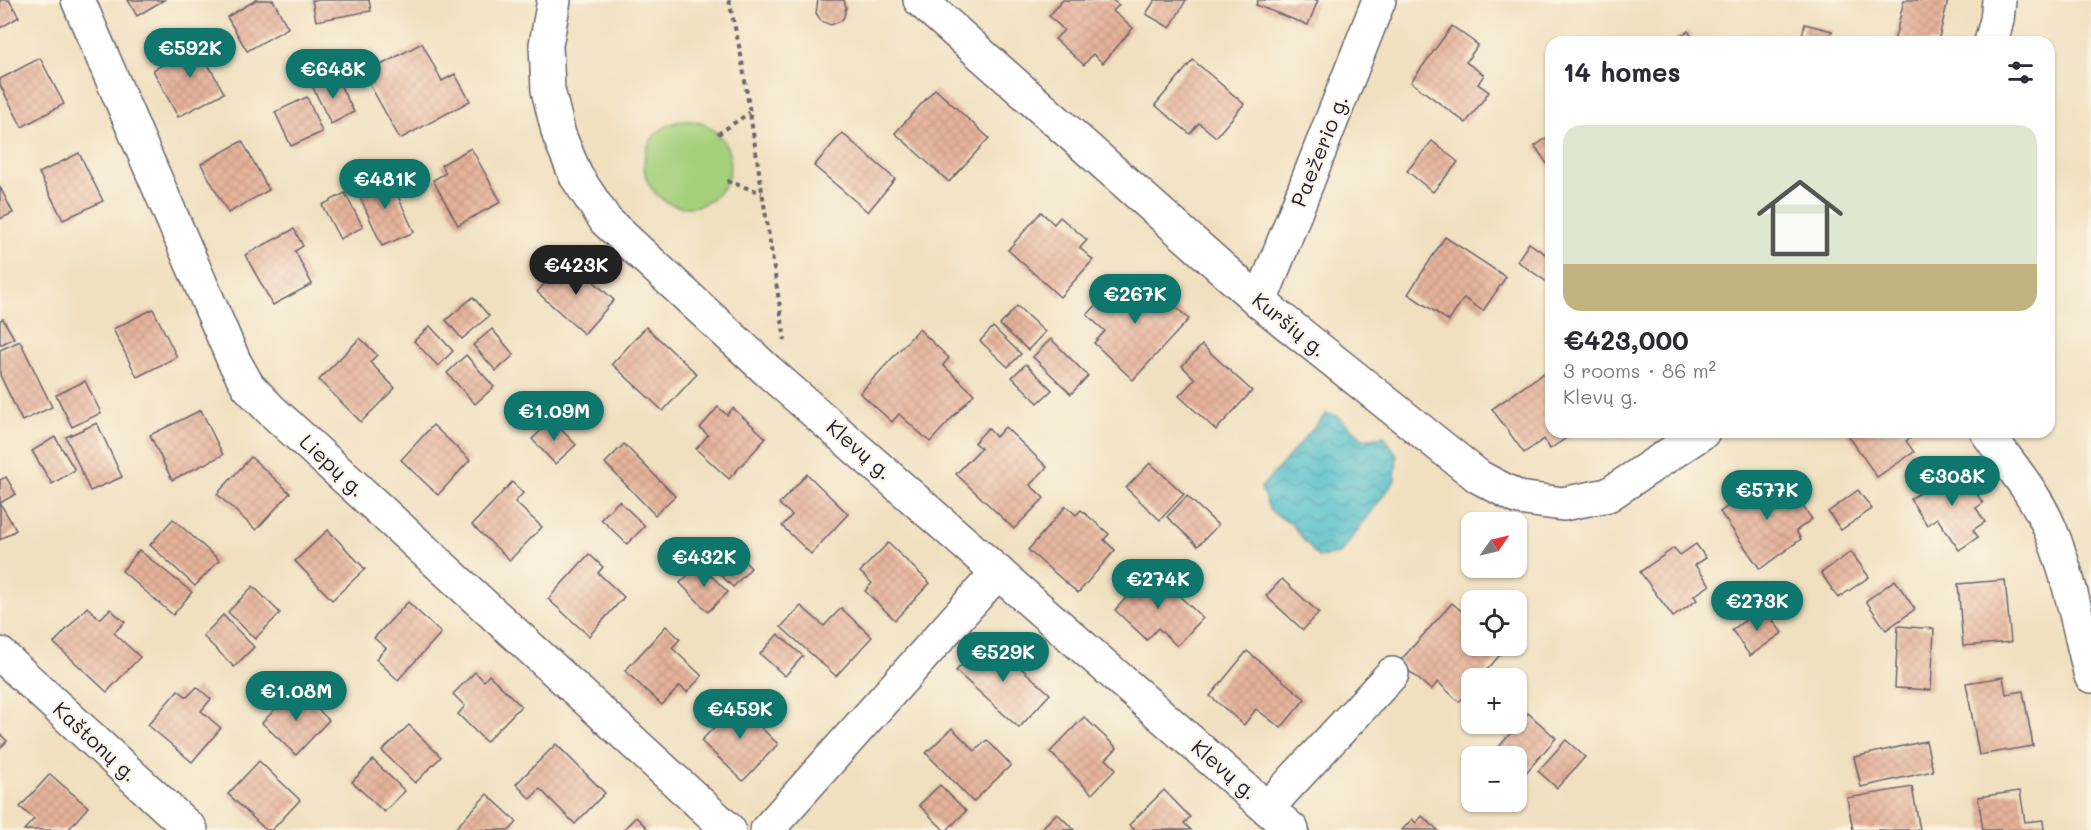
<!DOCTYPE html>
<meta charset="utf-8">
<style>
:root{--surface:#fff;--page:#f7f7f7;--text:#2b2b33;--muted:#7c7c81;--accent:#0f766e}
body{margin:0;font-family:Mali,sans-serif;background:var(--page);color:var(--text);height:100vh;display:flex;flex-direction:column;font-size:22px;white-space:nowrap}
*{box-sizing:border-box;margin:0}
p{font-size:20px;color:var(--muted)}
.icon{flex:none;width:33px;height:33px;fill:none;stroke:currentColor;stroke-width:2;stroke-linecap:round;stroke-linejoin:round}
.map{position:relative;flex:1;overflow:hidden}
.sheet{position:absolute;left:1545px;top:36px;width:510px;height:402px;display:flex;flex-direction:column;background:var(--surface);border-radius:18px;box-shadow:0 2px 4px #0004}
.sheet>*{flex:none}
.needle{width:39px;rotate:56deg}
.controls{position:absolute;left:1461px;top:512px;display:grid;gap:12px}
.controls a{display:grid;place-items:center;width:66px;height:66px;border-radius:12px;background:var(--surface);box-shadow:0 2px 4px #0004;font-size:30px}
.price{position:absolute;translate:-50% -51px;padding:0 14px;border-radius:21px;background:var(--accent);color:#fff;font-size:20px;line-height:39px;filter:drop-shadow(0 2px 3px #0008)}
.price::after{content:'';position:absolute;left:50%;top:36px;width:18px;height:14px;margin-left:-9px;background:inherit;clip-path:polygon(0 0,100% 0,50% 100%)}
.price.selected{background:#222;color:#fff}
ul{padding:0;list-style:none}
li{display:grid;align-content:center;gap:12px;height:318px;padding:0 18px}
li span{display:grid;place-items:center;height:186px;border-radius:18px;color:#555}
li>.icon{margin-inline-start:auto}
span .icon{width:108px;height:108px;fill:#fffc;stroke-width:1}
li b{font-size:26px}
h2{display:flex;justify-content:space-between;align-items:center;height:72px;padding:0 18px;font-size:26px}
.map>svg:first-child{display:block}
</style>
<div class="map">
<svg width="2091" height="830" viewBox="0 0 2091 830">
<defs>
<pattern id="water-waves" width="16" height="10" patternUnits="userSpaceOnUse" patternTransform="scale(1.5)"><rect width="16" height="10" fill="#52bfcb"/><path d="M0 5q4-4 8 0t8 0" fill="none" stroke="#449ba6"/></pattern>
<pattern id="building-cross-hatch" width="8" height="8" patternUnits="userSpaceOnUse" patternTransform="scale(1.5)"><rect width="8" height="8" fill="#e6b29a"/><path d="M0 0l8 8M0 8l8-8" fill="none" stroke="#c59986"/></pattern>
</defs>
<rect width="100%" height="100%" fill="#fcf5e5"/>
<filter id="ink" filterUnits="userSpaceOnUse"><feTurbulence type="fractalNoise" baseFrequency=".0167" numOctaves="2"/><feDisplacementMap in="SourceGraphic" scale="12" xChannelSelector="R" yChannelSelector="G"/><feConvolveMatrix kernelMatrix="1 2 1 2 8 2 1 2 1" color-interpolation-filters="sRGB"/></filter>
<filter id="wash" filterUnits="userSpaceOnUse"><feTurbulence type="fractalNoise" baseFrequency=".008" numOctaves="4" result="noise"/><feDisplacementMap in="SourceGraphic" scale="24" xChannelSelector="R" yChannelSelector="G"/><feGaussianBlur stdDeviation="1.35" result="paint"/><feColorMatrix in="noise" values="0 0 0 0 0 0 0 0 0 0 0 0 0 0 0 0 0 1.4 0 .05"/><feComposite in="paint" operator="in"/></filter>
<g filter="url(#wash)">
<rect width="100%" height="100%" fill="#f0e0c0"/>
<circle fill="#a4d07c" stroke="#63795c" stroke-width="1.5" cx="687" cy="164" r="43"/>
<path fill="url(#water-waves)" stroke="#3a7083" stroke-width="1.5" d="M1326,414L1337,416L1364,439L1384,436L1397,455L1395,480L1340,554L1318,557L1291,524L1270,511L1261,488Z"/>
<g id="blocks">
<g fill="url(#building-cross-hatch)">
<path d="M0,0H9L19,17L0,28Z"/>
<path d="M128,0H164L137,16Z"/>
<path d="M256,0H273L288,28L247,51L227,17Z"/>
<path d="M312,0H369L371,11L316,21Z"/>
<path d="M818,0H844L846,7L844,17L841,21L831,25L821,21L816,13Z"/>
<path d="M1063,0H1112L1119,5L1113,11L1133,28L1103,63L1093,54L1084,65L1055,39L1064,30L1049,16Z"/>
<path d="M1155,0H1186L1170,28L1146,14Z"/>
<path d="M1258,0H1318L1308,25L1256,5Z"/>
<path d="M1904,0H1948L1938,42H1894Z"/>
<path d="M1805,24L1832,31L1828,42H1800Z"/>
<path d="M1452,26L1478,45L1466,62L1484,75L1478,84L1489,92L1466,123L1411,82Z"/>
<path d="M1688,31L1695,42H1671Z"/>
<path d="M211,39L221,58L208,64L224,93L178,117L153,70Z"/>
<path d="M422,43L442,81L455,74L470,101L400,139L364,74Z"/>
<path d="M40,58L64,104L22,127L0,85V79Z"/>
<path d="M1193,60L1244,104L1216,137L1199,123L1190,134L1155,105Z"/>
<path d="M336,77L354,112L331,124L313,88Z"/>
<path d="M935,89L989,138L949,182L895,133Z"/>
<path d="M307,97L322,132L291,146L275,112Z"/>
<path d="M842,133L895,179L868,212L814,166Z"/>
<path d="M1551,135V170L1535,146Z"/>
<path d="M242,141L269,190L228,213L201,164Z"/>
<path d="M1432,141L1458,162L1433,192L1407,171Z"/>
<path d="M471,148L501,202L458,225L433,180L446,173L441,165Z"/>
<path d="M79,153L103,201L63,220L39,173Z"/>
<path d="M388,174L414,232L382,246L356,188Z"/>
<path d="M0,187L13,213L0,219Z"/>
<path d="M345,193L363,227L340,239L322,205Z"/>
<path d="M1041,212L1054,224L1060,217L1087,240L1080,248L1093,260L1060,297L1008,250Z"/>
<path d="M294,229L303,246L295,251L312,284L273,305L245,255Z"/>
<path d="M1445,237L1506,277L1483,311L1464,298L1449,321L1408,294Z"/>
<path d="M1529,243L1551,258V276L1547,282L1517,261Z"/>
<path d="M568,258L614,300L584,334L537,292Z"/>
<path d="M1123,276L1139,290L1147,281L1189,319L1133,380L1094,343L1105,331L1087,315Z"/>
<path d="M473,297L489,316L462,339L446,320Z"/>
<path d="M1017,306L1045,332L1028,350L1000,325Z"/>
<path d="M153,309L177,357L137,377L113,329Z"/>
<path d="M3,319L14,338L0,345V320Z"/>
<path d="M430,326L453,351L438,366L414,341Z"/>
<path d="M646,327L697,374L663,411L612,364Z"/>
<path d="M993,327L1021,354L1008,367L980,341Z"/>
<path d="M492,329L514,355L496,371L473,345Z"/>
<path d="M919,329L949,358L943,365L974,394L930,442L899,414L892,422L860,393Z"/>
<path d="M360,338L377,355L370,362L395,388L361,422L319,380Z"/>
<path d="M1051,339L1088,376L1071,394L1033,357Z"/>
<path d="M20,341L52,407L22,421L0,375V350Z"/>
<path d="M1202,345L1252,391L1216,430L1179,396L1195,379L1182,366Z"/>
<path d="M466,355L494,387L475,404L447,373Z"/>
<path d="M1026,364L1052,390L1038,403L1012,377Z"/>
<path d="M1551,368V432H1575L1550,449L1544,439L1524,453L1492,409Z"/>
<path d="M85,381L101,413L72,427L56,395Z"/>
<path d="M718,407L727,415L733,408L766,438L729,479L696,449L708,435L700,428Z"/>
<path d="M201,410L223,455L172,480L150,435Z"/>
<path d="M552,420L576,445L555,464L532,439Z"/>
<path d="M97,423L122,477L90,491L66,437Z"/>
<path d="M433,425L470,460L438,495L401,460Z"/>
<path d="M1005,427L1047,467L1030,485L1044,498L1014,529L956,474L981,448L974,443L988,428L996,437Z"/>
<path d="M1846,432H1919L1906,441L1914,452L1877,477Z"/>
<path d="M55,437L75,470L52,484L32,451Z"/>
<path d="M624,444L675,496L655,515L605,463Z"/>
<path d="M251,457L290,493L256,530L217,494Z"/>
<path d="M1150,463L1184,494L1160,520L1126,488Z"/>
<path d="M1959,467L1983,503L1976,508L1985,522L1973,530L1978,537L1959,550L1937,518L1927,525L1910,499Z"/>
<path d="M807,474L848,514L811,554L782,526L792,515L779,504Z"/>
<path d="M6,477L16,494L0,503L16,530L0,540V480Z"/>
<path d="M1782,477L1812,519L1796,531L1801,539L1760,569L1720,512L1759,484L1763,490Z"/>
<path d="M512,482L523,493L515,502L542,527L510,560L472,525Z"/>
<path d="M1858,490L1872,509L1841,530L1828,512Z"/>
<path d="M1187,496L1218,525L1198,546L1167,517Z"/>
<path d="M619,501L645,526L627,544L601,519Z"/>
<path d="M1066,506L1076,515L1081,510L1109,534L1104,540L1115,550L1078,593L1028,550Z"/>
<path d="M173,519L219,560L195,586L150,545Z"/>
<path d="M328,530L365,569L332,600L295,561Z"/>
<path d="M725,542L751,568L733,587L706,561Z"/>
<path d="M888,543L930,583L895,620L865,591L872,583L860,572Z"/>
<path d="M1696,544L1706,558L1695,565L1710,585L1694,596L1697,600L1673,617L1640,572L1674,548L1680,555Z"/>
<path d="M139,550L192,592L173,615L122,571Z"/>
<path d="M1851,552L1869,577L1838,598L1821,573Z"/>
<path d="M589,554L603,567L598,573L624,597L589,636L548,599Z"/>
<path d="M699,564L728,592L708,612L680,583Z"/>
<path d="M1151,570L1203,618L1177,646L1158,628L1147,640L1115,610Z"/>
<path d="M1282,579L1319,613L1303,630L1266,596Z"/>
<path d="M1895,580L1915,609L1886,630L1866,601Z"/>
<path d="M2005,580L2011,642L1963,646L1958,584Z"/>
<path d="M253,586L280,613L255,639L228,612Z"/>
<path d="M408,602L441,633L398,680L376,659L386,648L374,638Z"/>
<path d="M1452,603L1472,620V645H1500L1505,649L1480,678H1472V687L1459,702L1438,682L1431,690L1399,662Z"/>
<path d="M801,606L824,626L841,608L872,637L836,676L781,627Z"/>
<path d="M87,607L100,619L110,609L125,622L114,633L140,657L107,692L54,643Z"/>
<path d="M1764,607L1782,633L1750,656L1732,630Z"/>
<path d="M223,615L254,647L234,667L203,636Z"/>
<path d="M666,626L680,639L672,648L702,676L687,692L680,686L662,705L625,671Z"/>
<path d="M1898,626L1934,629L1931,690L1895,688Z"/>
<path d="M778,634L803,656L785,676L760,654Z"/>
<path d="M987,638L1050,694L1019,728L956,671Z"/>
<path d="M1247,651L1305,699L1281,728L1256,709L1244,725L1210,696Z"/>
<path d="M475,672L484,681L489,675L521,706L486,742L458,714L465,706L453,694Z"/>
<path d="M2003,677L2006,694L2023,691L2033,746L1979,755L1966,683Z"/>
<path d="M197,687L211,699L201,711L221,728L192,762L148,725L178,690L187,697Z"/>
<path d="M295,688L329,720L296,755L262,723Z"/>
<path d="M746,694L759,707L750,717L778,744L743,781L701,741Z"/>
<path d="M1528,713L1556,738L1516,784V756H1491Z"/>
<path d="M1084,717L1117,748L1106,759L1116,769L1092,794L1050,752Z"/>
<path d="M409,725L441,757L415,783L382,751Z"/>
<path d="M952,728L975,751L987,740L1011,765L973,802L926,753Z"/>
<path d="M0,734L7,741L0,748Z"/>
<path d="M1566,740L1585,757L1557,788L1538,771Z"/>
<path d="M1926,741L1933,771L1861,787L1854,757Z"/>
<path d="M556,744L605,793L575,824L540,789L530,799L516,784Z"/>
<path d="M373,760L405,791L384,812L352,782Z"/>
<path d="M259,761L300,800L272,830H266L228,794Z"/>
<path d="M50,774L88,807L68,830H24L34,819L20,807Z"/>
<path d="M940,785L966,811L947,830H944L919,805Z"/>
<path d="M1912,787L1920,830H1853L1847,798Z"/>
<path d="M1164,790L1190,817L1184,823L1191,830H1135L1129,825Z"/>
<path d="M2020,791L2025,822L2043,820L2044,830H1983L1978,797Z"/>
<path d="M487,794L517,822L510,830H454Z"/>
<path d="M1057,813L1074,830H1040Z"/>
<path d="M1422,816L1438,830H1402L1412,819L1416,823Z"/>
<path d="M636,817L649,830H623Z"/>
</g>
</g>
</g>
<g filter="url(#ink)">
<use href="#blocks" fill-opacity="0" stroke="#6a646a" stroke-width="1.5"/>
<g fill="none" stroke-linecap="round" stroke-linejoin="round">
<defs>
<g id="minor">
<path d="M78,0L234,361L248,386L270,409L729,830"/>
<path d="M554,0L546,45L548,90L559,135L576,176L606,221L768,371L1292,830"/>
<path d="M920,0L1260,302L1479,477L1519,498L1563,504L1608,495L1703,432"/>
<path d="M1991,42L1997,20L1999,0"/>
<path d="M1260,302L1379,0"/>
<path d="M1987,432C2008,463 2036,494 2050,529C2069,574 2079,629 2091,676"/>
<path d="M0,654L191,830"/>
<path d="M1267,808L1392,674"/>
<path d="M767,830L998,572"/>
</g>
</defs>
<use href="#minor" stroke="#6a646a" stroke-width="36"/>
<g stroke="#6a646a" stroke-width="4" stroke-dasharray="4.5 4.5" stroke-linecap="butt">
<path d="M729,0L741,55L785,340"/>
<path d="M718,134L749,113"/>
<path d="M727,181L762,193"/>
</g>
<use href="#minor" stroke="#fff" stroke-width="33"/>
</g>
</g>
<g text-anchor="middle" stroke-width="4.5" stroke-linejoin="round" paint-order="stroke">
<g font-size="21" fill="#22223b" stroke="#fcf5e5">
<text transform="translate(1320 151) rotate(-68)" y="7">Paežerio g.</text>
<text transform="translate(1289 325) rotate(39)" y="7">Kuršių g.</text>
<text transform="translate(859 450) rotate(41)" y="7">Klevų g.</text>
<text transform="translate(332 466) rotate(43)" y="7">Liepų g.</text>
<text transform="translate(95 742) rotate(43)" y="7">Kaštonų g.</text>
<text transform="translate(1224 770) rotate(41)" y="7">Klevų g.</text>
</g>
</g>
</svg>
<div class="controls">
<a><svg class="needle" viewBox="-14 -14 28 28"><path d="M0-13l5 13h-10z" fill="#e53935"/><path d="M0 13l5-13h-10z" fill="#7c7c81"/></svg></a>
<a><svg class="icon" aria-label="locate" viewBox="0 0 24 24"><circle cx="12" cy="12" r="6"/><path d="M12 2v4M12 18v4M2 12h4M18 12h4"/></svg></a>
<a>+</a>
<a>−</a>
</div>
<b class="price" style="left:190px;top:79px">€592K</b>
<b class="price" style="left:333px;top:100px">€648K</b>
<b class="price" style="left:385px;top:210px">€481K</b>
<b class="price selected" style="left:576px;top:296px">€423K</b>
<b class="price" style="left:1135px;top:325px">€267K</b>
<b class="price" style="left:554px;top:442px">€1.09M</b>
<b class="price" style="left:1952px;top:507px">€308K</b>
<b class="price" style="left:1767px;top:521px">€577K</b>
<b class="price" style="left:704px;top:588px">€432K</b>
<b class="price" style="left:1158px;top:610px">€274K</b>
<b class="price" style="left:1757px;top:632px">€273K</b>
<b class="price" style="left:1003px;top:683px">€529K</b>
<b class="price" style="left:296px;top:722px">€1.08M</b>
<b class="price" style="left:740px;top:740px">€459K</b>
<section class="sheet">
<h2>14 homes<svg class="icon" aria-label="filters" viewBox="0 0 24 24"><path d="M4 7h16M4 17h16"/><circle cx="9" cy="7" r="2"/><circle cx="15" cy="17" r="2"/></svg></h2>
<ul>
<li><span style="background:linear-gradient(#dfe7d0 75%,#c2b280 0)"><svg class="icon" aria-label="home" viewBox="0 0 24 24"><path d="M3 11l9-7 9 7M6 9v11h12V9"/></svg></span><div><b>€423,000</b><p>3 rooms · 86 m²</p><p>Klevų g.</p></div></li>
</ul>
</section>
</div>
